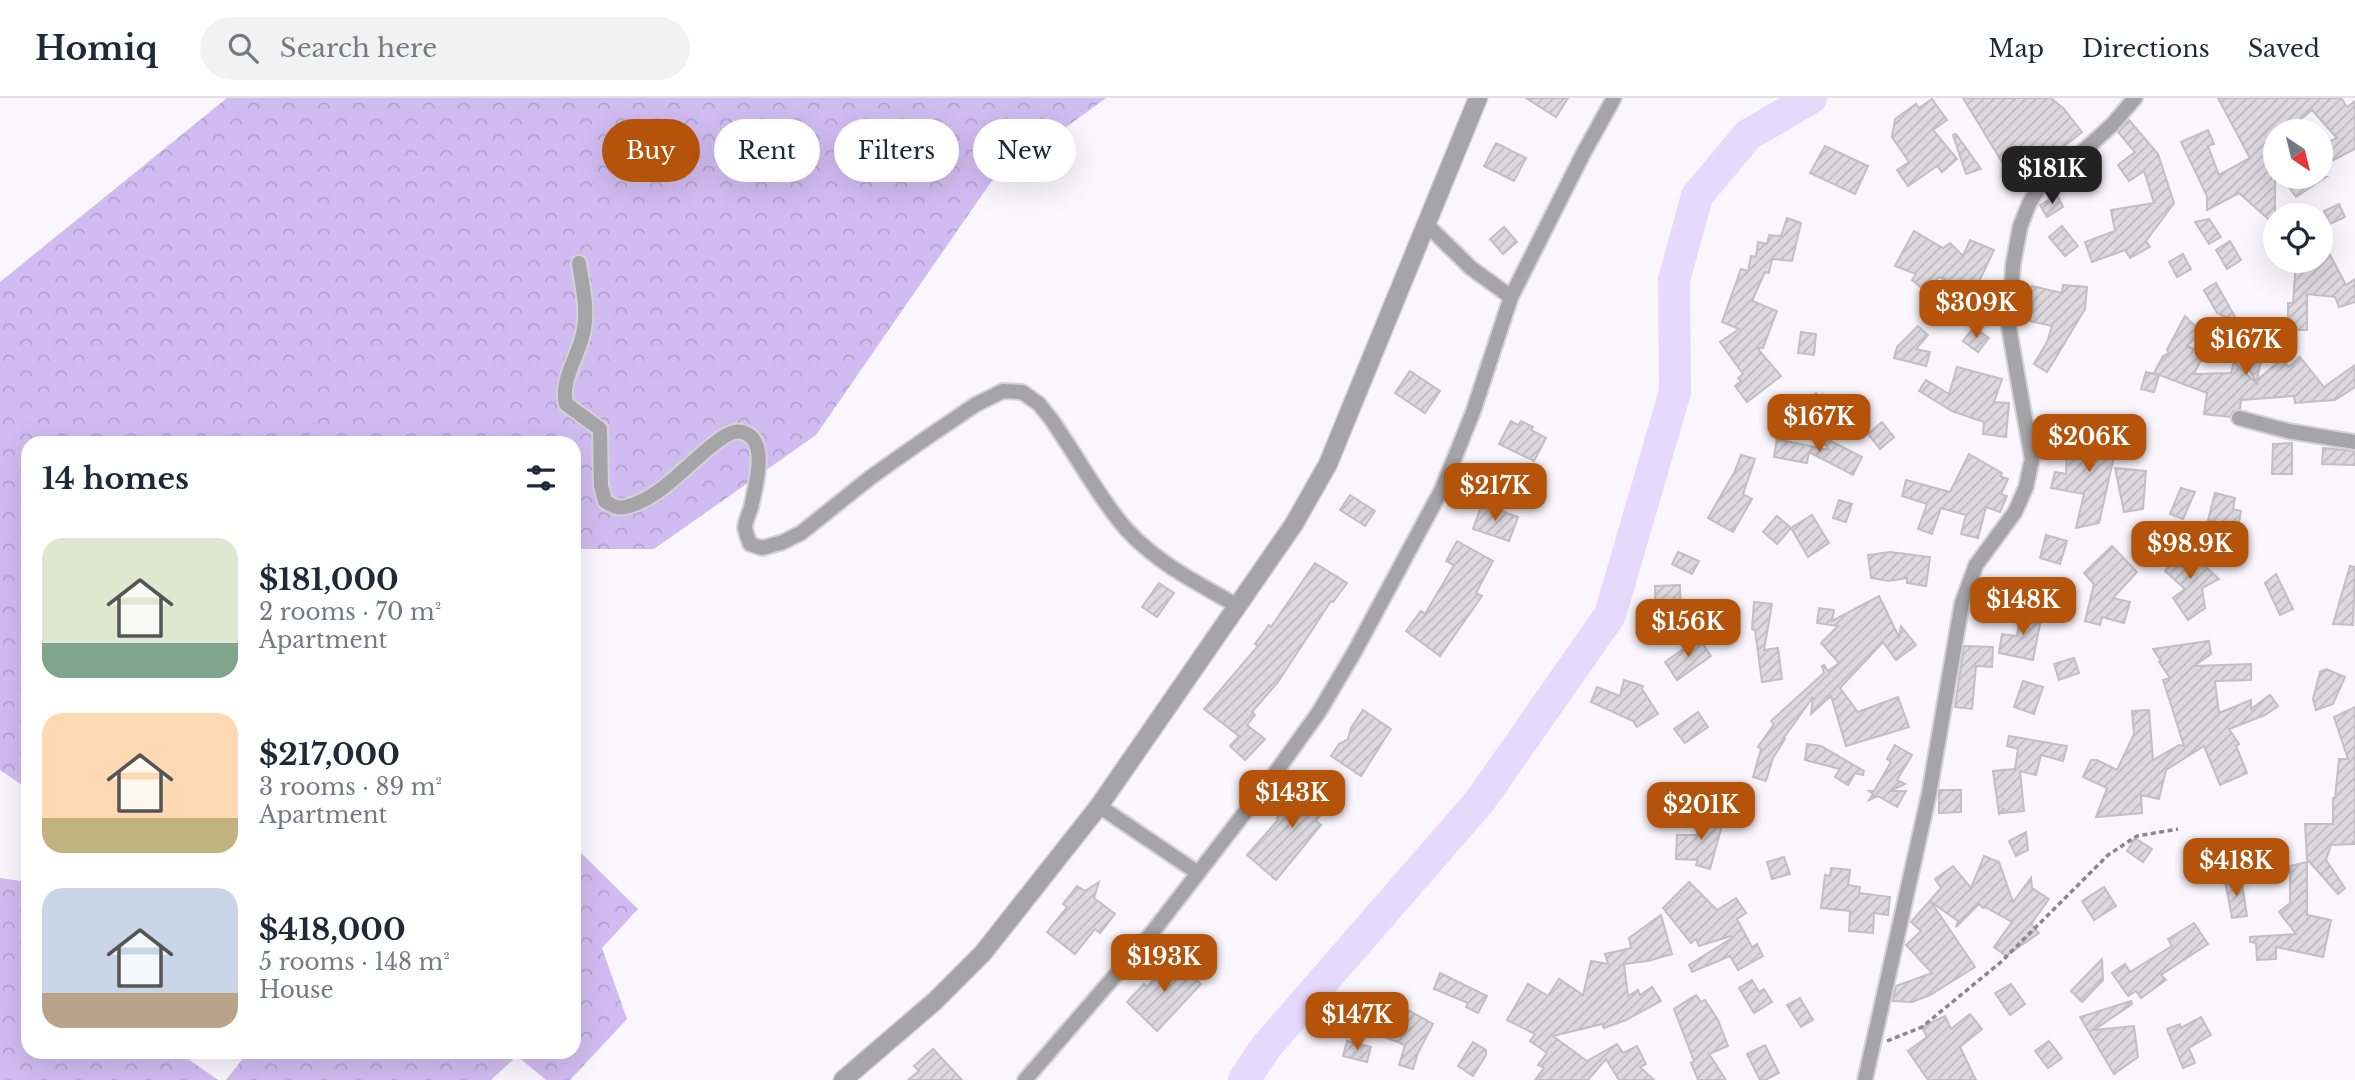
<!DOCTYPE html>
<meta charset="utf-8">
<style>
:root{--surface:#fff;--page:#f2f2f3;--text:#1f2937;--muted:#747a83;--line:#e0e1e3;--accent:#b45309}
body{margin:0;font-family:"Libre Baskerville",serif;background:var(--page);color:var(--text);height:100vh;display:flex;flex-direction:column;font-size:26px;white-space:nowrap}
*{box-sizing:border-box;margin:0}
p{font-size:23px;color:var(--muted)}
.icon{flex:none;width:38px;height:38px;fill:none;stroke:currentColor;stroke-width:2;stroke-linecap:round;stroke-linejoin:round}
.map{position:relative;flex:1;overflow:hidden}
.panel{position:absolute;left:21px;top:338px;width:560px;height:623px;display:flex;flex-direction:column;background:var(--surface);border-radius:21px;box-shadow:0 7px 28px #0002}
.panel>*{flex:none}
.banner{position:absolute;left:602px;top:21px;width:665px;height:63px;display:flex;gap:14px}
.needle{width:46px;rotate:145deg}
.buttons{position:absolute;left:2263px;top:21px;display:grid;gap:14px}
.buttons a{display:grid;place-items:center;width:70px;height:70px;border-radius:50%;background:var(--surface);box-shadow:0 7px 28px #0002;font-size:35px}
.price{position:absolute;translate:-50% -60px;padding:0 16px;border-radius:14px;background:var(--accent);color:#fff;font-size:23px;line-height:46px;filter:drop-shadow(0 2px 4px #0008)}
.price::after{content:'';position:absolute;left:50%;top:42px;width:21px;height:16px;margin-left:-10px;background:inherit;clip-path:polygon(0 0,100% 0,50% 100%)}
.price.on{background:#222;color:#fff}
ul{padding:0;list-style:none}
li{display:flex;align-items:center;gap:21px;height:175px;padding:0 21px}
li span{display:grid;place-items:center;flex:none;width:196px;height:140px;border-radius:21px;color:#555}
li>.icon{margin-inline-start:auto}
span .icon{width:84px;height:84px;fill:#fffc;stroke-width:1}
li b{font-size:30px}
h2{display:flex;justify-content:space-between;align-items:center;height:84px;padding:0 21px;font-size:30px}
.tag{padding:0 24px;border-radius:32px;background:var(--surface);box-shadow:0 7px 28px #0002;font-size:24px;line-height:63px}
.tag.on{background:var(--accent);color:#fff}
header{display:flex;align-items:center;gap:42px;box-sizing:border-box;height:98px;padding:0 35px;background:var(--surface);border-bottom:2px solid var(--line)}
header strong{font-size:33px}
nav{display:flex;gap:38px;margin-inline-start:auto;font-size:24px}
.search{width:490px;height:63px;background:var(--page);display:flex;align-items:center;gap:18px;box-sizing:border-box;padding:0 24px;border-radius:38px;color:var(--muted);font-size:26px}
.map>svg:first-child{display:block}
</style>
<header>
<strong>Homiq</strong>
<div class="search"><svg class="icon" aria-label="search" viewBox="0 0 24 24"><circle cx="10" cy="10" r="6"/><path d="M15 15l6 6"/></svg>Search here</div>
<nav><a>Map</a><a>Directions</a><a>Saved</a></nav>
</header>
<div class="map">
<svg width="2355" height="982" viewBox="0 0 2355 982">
<defs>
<pattern id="forest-crowns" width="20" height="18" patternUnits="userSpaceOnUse" patternTransform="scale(1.75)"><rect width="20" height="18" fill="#d1bcf1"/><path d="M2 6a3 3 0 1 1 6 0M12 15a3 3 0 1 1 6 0" fill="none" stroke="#b4a2cf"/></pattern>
<pattern id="building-hatch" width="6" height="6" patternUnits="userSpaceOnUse" patternTransform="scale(1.75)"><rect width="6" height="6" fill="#dcdae0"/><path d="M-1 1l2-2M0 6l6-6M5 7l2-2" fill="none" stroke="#bdbbc0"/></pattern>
</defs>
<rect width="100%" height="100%" fill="#f9f7fd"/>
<g fill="url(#forest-crowns)">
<path d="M227,0H1106L991,84L816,337L654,451H574V345H28V691L0,672V184Z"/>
<path d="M574,748L638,811L602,850L627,921L570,982H546L517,958L491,982H226L248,954H574Z"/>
<path d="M0,780L28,784V954H178L218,982H0Z"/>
</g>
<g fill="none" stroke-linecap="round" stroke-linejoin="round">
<path stroke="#e6d9fd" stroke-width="32" d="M1244,982L1266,949L1480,703L1610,517L1675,294L1674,182L1697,98L1748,37L1811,0"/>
</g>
<g fill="url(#building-hatch)" stroke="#c1bfc4" stroke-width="2">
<path d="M1526,0H1568L1556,19Z"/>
<path d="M1963,0H2051L2064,11L2082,34L2036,70L2024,76L2016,59L2002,64Z"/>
<path d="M2218,0H2341L2347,9L2355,3V51L2320,69V48L2337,40L2312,12L2286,33H2275V127L2239,95L2207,112V98L2181,44L2208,32L2214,46L2208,48L2219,77L2250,60Z"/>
<path d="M1932,1L1947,22L1933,32L1957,61L1942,74L1937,68L1908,88L1897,72L1909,64L1892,39L1895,21L1916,6L1919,10Z"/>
<path d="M2129,22L2158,56L2174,105L2146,143L2150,149L2130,160L2125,152L2092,164L2085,144L2115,133L2111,112L2154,105L2144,73L2129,83L2118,67L2135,54L2118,34Z"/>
<path d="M1956,36L1981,71L1966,76L1953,37Z"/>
<path d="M1496,45L1526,60L1514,83L1484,68Z"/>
<path d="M1825,48L1868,68L1855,96L1810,75Z"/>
<path d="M2282,79H2326L2296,99Z"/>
<path d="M2057,97L2063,109L2047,119L2040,107Z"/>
<path d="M2339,106L2345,119L2330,126L2324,113Z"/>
<path d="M1787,120L1801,125L1792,163L1772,161L1769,175L1765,174L1752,203L1777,213L1763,250H1757L1781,278L1747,304L1735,288L1741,283L1738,280L1743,276L1720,244L1739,231L1722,224L1741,171L1748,173L1751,158L1756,159L1758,144L1767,146L1769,137L1781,138Z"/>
<path d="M2209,121L2221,139L2209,146L2195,124Z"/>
<path d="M2062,128L2078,148L2065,158L2049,139Z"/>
<path d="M1504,129L1517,144L1503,156L1490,141Z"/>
<path d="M1914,133L1943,150L1950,145L1963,158L1970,142L1994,152L1974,194L1939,179L1927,194L1912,182L1916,176L1895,168Z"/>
<path d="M2320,138L2346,187L2355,181V204L2339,209L2335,199L2307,196V232H2288V205H2293L2296,163H2320Z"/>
<path d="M2230,143L2241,162L2227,171L2216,152Z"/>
<path d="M2183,156L2191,171L2177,179L2169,164Z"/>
<path d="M2216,185L2239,226L2217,215L2204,192Z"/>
<path d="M2063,187L2087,189L2085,211L2047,274L2034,266L2047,244L2052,228L2030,223L2033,206L2028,205L2032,188L2062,195Z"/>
<path d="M2185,218L2201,234L2187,248L2204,256L2194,276L2231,275L2234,264L2258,287L2235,247L2263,253L2257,282L2282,261L2289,269L2300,259L2324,289L2355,267V289L2335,302L2295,305L2294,298L2241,302L2240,311L2233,313L2230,319L2204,316L2207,295L2154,275L2163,258L2169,255L2167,252Z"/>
<path d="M1918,228L1928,237L1916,251L1930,254L1926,268L1894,260L1897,249Z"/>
<path d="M1974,229L1989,240L1978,254L1963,243Z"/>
<path d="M1801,234L1816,236L1814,257L1798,255Z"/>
<path d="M1957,269L2002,281L1994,304L2009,305L2006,339L1983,336L1984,324L1952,313L1919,293L1926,282L1949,296Z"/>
<path d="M1410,273L1440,293L1425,315L1395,295Z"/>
<path d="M2146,274L2159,277L2154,294L2141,291Z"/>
<path d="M1816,295L1819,299L1823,296L1833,309L1810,326L1797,309Z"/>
<path d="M1511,323L1518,327L1521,323L1533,329L1531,332L1546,340L1534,363L1499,346Z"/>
<path d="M1882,324L1894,339L1880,351L1868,336Z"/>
<path d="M2097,328H2115V354L2099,425L2076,430L2084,396L2051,390L2055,374L2066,376L2067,347L2097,348Z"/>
<path d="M1817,336L1862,359L1853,377L1809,354L1807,365L1774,359L1777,341L1829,352Z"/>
<path d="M2292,345V376H2272L2273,346Z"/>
<path d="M2323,350L2355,353V367L2322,366Z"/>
<path d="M1969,356L2002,375L2000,378L2008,381L2001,396L2007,398L2000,414L1986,409L1978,440L1961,436L1966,417L1941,410L1932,436L1918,431L1927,406L1902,398L1906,382L1950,394Z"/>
<path d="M1741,357L1755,361L1743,396L1752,401L1733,434L1708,420L1735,373Z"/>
<path d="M2115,370L2146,373L2143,411L2124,414Z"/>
<path d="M2181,390L2195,394L2183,421L2170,416Z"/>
<path d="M2215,395L2235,400L2233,411L2241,413L2238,429L2208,422Z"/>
<path d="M1350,397L1375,413L1365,428L1340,412Z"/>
<path d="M1839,402L1852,406L1846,424L1833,420Z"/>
<path d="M1482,406L1518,419L1509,443L1473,431Z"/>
<path d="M1812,417L1829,445L1808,459L1791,430Z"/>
<path d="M1777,418L1791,430L1777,446L1763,434Z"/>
<path d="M2046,437L2067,443L2060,466L2040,460Z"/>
<path d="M2175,441L2219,481L2202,490L2205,510L2188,522L2173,500L2185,491L2165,473L2179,458L2170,445Z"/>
<path d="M1457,443L1493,463L1476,495L1482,498L1440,558L1406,533L1421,513L1425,516L1454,467L1446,463Z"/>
<path d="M2112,448L2137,474L2113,500L2130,504L2124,525L2102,519L2100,527L2085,523L2094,486L2084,475Z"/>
<path d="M1678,454L1699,463L1692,476L1672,466Z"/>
<path d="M1890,454L1930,459L1926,488L1907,485V480L1889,483L1871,480L1868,457Z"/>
<path d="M1315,465L1347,485L1333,504L1331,503L1278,584L1252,614L1255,617L1247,627L1265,641L1245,662L1230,648L1239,638L1204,611L1258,548L1255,546L1269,527L1271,529Z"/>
<path d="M2350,468L2355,469L2353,527L2333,526Z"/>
<path d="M2276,476L2293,511L2280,517L2265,485Z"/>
<path d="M1159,485L1174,495L1157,519L1142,509Z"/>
<path d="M1680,487L1681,521L1656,522L1655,488Z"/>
<path d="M1879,498L1899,539L1901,528L1916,547L1896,562L1883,544L1840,590L1858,614L1898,599L1909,629L1846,648L1831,598L1811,616L1813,599L1783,641H1785L1773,660L1766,683L1753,679L1761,651L1758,649L1774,626L1771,623L1824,575L1822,568L1824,567L1828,573L1839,565L1821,545L1838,528L1817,525L1819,510L1834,512L1832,523Z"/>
<path d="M1754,504L1772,506L1764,552L1778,550L1782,581L1762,584L1755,532L1752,531Z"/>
<path d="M2021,512L2042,516L2033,562L1999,555L2002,536L2017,538Z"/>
<path d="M1699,540L1711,558L1677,582L1665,564Z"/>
<path d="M2209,543L2211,556L2194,568L2251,566V582L2215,583L2219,615L2251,602V611L2270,597L2278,608L2265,617L2229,631L2239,646L2236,648L2247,675L2220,687L2204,648L2166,672L2159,701L2141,697L2142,715L2096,719L2107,690L2083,679L2091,662H2097L2117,672L2134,636L2132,613L2149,612L2153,662L2179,647L2184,648L2163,582L2170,580L2159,564L2161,563L2153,551Z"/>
<path d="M1964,548L1993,549L1992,569L1976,568L1972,611L1955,609Z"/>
<path d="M2074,560L2079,575L2059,582L2054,566Z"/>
<path d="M2326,571L2345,579L2333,606L2316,612L2313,601L2320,574Z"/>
<path d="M1624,582L1643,588L1642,591L1658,616L1637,629L1633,623L1591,604L1597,589L1620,598Z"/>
<path d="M2023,583L2043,589L2034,616L2014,609Z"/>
<path d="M2355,609V746L2331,747L2326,762L2345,790L2338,796L2307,761L2305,726H2333V700H2335L2339,661H2348L2334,619Z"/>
<path d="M1363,612L1391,631L1361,678L1331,658L1339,646L1348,641L1351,630Z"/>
<path d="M1698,614L1708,629L1685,645L1674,631Z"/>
<path d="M2009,638L2067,648L2063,663L2041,657L2036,677L2020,673L2024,713L2002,715L2004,710L1999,716L1993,673L2015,671L2018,651L2007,648Z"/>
<path d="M1807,646L1821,648L1864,673L1863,677L1855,675L1848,687L1835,679L1840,671L1805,662Z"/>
<path d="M1895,647L1912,657L1897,682L1905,686L1890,693H1906L1897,709L1878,698L1869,702L1873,696L1869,693H1874L1891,664L1887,661Z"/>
<path d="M1318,680L1337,695L1316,723L1321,727L1276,782L1247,757L1278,722L1277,720L1292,702L1297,707Z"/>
<path d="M1939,692H1961V714L1939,715Z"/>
<path d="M1703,715L1724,720L1710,771L1696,767L1698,762L1676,761L1677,737H1697Z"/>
<path d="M2026,734L2028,752L2016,758L2009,743Z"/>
<path d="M2135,740L2152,751L2143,764L2127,753Z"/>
<path d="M1984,758L1999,764L2013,804L2031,780L2032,790L2049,801L2031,826L2039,835L2006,858L1994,849L2012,824L1985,809L1983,810L1979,806L1956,829L1958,823L1931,804L1975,869L1930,897L1912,904L1893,903L1896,888L1932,875L1906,847L1921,833L1911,824L1941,790L1935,781L1953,768L1971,790Z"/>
<path d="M1784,759L1790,776L1772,781L1767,764Z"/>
<path d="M2307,764V817L2331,822L2323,859L2276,849V861L2257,862L2256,845L2250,844V839L2296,836L2279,814L2290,805V768Z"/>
<path d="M1831,770L1850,772L1848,787L1860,789L1859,795L1890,799L1888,817L1874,815L1873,835L1849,833L1850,813L1821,810L1825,777L1830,778Z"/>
<path d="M2241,780L2247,818L2232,820L2225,783Z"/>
<path d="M1099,784L1094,800L1115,816L1100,835L1095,831L1075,856L1047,834L1067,809L1063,806L1077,788L1085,793Z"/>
<path d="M1689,784L1717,812L1736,800L1746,815L1737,821L1752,849L1757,846L1763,858L1738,872L1730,858L1692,874L1689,867L1732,840L1731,838L1699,848L1696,841L1691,845L1663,810Z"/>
<path d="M2104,789L2116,808L2094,822L2082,803Z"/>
<path d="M1661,817L1672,856L1648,863L1624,866L1628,898L1638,892L1640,897L1652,889L1661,903L1626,922L1604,930L1602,926L1553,938L1587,963L1617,946L1623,955L1637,948L1646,966L1640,969L1654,982H1619L1606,961L1588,982H1535L1544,970L1538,967L1547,955L1530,943L1535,936L1507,922L1528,886L1548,898L1559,881L1583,897L1591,863L1608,866L1605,856L1631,850L1629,840Z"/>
<path d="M2194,825L2208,846L2161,877L2166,882L2141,900L2136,893L2128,898L2112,875L2125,866L2130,874L2172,848L2168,841Z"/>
<path d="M1172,860L1201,886L1157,933L1127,904L1144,886L1147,889Z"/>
<path d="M2102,861L2103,882L2082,904L2071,893Z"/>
<path d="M1440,875L1487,898L1478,915L1466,909L1468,905L1434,891Z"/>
<path d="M1752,882L1759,894L1764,891L1772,904L1754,915L1739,890Z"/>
<path d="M2011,886L2025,906L2010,917L1995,895Z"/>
<path d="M1696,897L1701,904L1705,902L1718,922L1728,948L1709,956L1726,982H1698L1691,965L1694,963L1674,911Z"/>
<path d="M1800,900L1813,922L1801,929L1787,907Z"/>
<path d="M2131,903L2132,906L2094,932L2134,928L2138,959L2114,976L2080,919Z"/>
<path d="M1408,912L1433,926L1418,955L1413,971L1399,967L1405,947L1370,933L1375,919L1399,929Z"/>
<path d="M1970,916L1982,931L1960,949L1976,982H1928L1908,953L1927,939L1922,929L1945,918L1951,931Z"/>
<path d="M2201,919L2211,937L2189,950L2195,965L2183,970L2167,931L2180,926L2181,930Z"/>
<path d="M1347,943L1371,949L1367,964L1343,958Z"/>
<path d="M2049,943L2062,960L2048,970L2035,953Z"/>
<path d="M1473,944L1486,952V957L1473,978L1458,968Z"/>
<path d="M1765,947L1779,975L1765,982H1760L1747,956Z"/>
<path d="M933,951L962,982H908L919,973L914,968Z"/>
</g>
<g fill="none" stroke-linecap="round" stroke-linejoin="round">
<defs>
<g id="minor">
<path d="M1426,126L1471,170L1511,199"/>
<path d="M579,165C582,187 588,209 584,231C580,257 560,280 566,306L600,331L601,388L605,403C611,407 617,411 625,409C663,401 694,357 725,338C731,334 739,332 745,335C768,344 756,386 752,405C751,413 745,422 745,430C746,435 748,441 750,446L762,450L783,444L801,435L871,379L922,343L975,307L1003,293L1022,294L1039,306L1051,321C1074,354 1093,389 1117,420C1147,460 1195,484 1238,508"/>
<path d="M2239,320L2288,333L2355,344"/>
<path d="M1099,708L1198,775"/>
<path d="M1025,982L1151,836L1273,678L1319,614L1355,553L1442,391L1473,314L1511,199L1583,56L1614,0"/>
<path d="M1865,982L1929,696L1962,505L1976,467L2015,414L2026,389L2032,361L2009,230L2013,167L2020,129L2029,106L2041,86L2080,56L2112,27L2135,0"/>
</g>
<path id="tertiary" d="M843,982L935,903L983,855L1099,708L1294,426L1328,366L1478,0"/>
</defs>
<use href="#minor" stroke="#d4d2d7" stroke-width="18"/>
<use href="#tertiary" stroke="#d4d2d7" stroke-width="21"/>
<path stroke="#88878a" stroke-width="3.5" stroke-dasharray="5 3.5" stroke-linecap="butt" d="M1887,943L1922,929L2001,864L2108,757L2137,738L2178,731"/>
<use href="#minor" stroke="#a5a5a7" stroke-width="14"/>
<use href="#tertiary" stroke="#a5a5a7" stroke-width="18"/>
</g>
</svg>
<div class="buttons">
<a><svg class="needle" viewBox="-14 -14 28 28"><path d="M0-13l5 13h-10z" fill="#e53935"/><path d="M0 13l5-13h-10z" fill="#747a83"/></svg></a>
<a><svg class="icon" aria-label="locate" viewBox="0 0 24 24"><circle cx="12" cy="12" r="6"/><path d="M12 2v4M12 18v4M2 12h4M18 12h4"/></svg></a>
</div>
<b class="price on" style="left:2052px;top:108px">$181K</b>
<b class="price" style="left:1976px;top:242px">$309K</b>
<b class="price" style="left:2246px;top:279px">$167K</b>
<b class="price" style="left:1819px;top:356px">$167K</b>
<b class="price" style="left:2089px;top:376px">$206K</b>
<b class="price" style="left:1495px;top:425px">$217K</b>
<b class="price" style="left:2190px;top:483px">$98.9K</b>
<b class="price" style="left:2023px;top:539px">$148K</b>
<b class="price" style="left:1688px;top:561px">$156K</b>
<b class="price" style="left:1292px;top:732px">$143K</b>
<b class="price" style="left:1701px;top:744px">$201K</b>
<b class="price" style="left:2236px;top:800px">$418K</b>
<b class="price" style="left:1164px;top:896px">$193K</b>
<b class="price" style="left:1357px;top:954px">$147K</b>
<div class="banner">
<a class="tag on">Buy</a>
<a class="tag">Rent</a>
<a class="tag">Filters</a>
<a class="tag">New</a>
</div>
<section class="panel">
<h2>14 homes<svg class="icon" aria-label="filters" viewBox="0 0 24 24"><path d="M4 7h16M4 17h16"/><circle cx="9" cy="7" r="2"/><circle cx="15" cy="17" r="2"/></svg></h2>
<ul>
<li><span style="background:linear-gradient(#dfe7d0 75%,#7fa58c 0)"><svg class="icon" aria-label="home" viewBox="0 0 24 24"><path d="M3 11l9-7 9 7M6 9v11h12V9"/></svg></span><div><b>$181,000</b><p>2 rooms · 70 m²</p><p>Apartment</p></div></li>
<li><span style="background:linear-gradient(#ffd9b3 75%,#c2b280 0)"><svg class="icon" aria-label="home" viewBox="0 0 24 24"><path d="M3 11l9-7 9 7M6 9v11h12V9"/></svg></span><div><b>$217,000</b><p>3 rooms · 89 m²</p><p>Apartment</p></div></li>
<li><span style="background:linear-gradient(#c9d6e8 75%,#b9a48a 0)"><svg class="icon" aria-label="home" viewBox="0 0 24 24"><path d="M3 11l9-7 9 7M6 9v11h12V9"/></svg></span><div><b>$418,000</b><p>5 rooms · 148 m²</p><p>House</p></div></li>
</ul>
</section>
</div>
